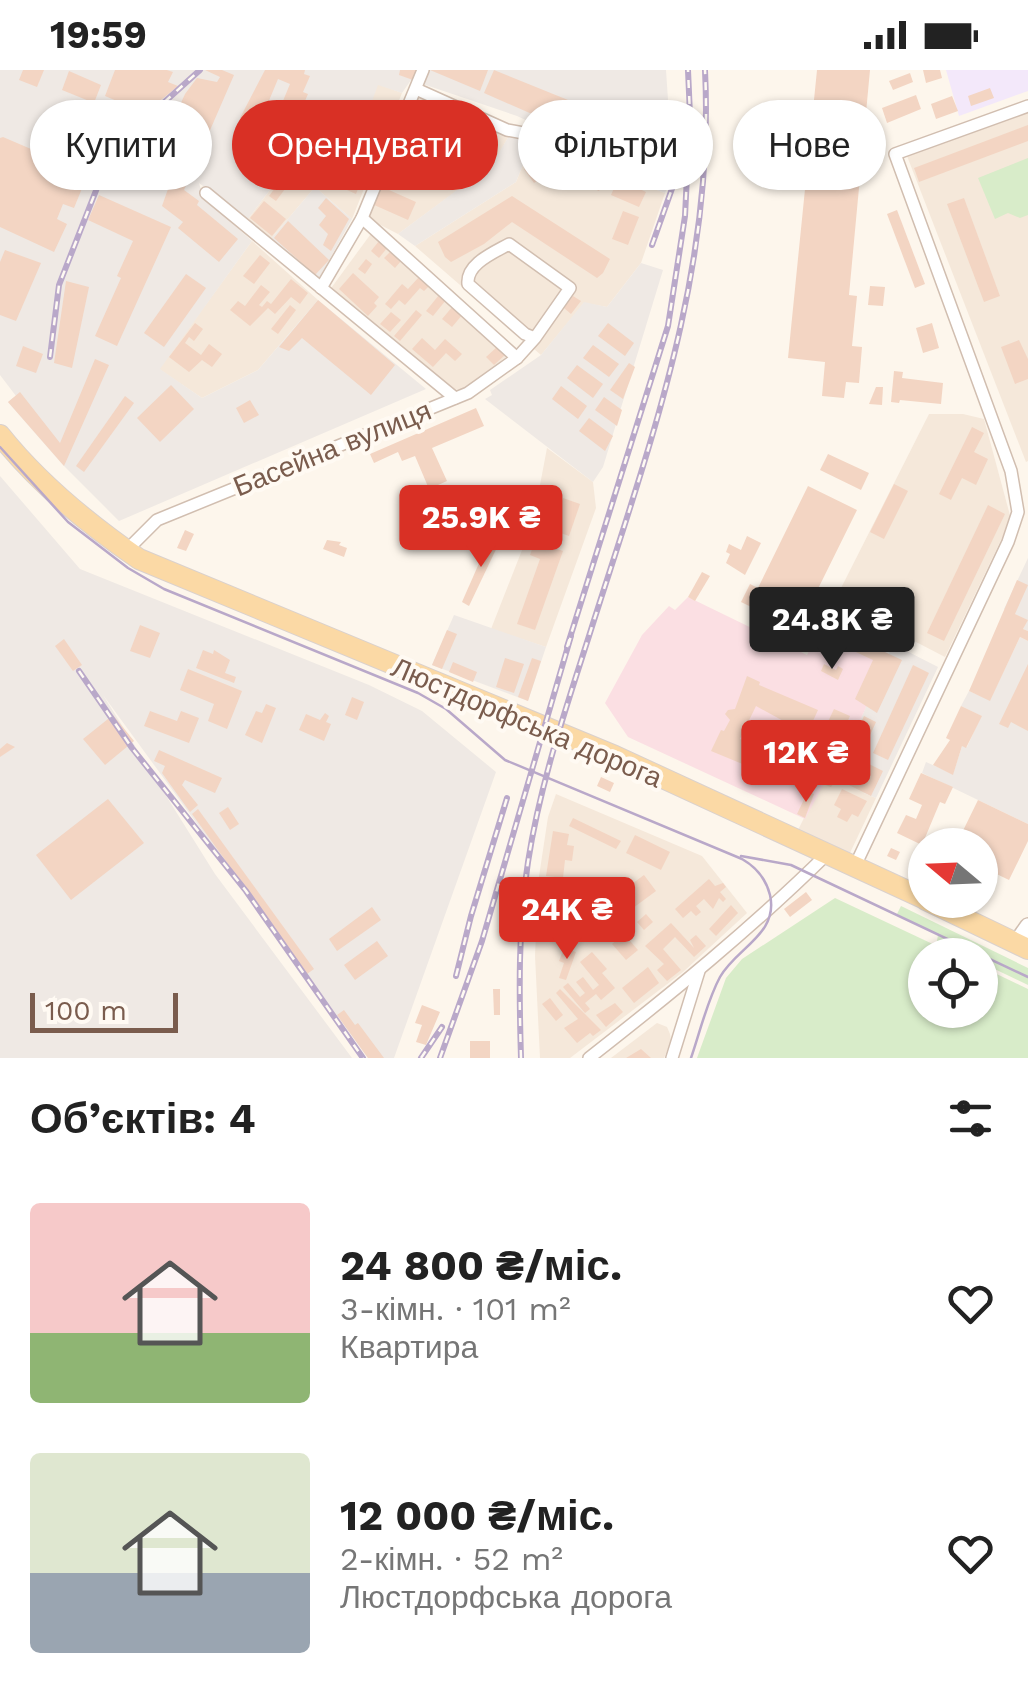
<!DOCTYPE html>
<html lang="uk">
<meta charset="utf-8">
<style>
:root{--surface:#fff;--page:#f6f6f6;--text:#222;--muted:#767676;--accent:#d93025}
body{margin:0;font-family:"Work Sans",sans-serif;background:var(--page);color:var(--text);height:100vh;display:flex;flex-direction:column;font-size:38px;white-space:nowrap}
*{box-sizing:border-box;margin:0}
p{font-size:32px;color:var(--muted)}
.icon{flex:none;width:55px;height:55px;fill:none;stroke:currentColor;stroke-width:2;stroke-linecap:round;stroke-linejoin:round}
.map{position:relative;height:988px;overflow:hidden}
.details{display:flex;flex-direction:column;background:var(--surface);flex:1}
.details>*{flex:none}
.top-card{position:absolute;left:30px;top:30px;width:970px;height:90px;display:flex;gap:20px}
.needle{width:65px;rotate:289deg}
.buttons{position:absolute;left:908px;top:758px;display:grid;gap:20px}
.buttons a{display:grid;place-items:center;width:90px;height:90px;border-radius:50%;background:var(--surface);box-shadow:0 2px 8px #0004;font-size:50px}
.scale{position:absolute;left:30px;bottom:25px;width:148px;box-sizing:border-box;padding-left:10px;border:5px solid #7a5c4d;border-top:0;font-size:28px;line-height:35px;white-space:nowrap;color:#7a5c4d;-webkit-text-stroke:8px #fffaf3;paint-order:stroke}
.price{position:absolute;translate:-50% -85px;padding:0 22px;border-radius:10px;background:var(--accent);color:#fff;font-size:32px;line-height:65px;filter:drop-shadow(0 2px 5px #0008)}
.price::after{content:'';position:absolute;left:50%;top:60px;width:30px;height:22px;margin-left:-15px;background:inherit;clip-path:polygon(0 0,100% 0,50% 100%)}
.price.on{background:#222;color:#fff}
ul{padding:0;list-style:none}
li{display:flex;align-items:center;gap:30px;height:250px;padding:0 30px}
li span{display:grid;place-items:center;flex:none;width:280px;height:200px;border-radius:10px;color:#555}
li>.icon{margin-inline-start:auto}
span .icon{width:120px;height:120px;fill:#fffc;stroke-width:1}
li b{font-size:42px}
h2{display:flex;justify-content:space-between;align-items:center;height:120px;padding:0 30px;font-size:42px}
.chip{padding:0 35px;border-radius:45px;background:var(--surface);box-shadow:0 2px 8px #0004;font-size:35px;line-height:90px}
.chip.on{background:var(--accent);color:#fff}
.status{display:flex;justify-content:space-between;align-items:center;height:70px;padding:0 50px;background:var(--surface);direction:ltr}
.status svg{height:28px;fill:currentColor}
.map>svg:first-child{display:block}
</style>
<div class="status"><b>19:59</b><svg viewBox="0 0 49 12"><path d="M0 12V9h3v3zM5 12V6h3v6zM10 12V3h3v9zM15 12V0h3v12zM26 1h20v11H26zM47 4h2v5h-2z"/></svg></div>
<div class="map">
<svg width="1028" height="988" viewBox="0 0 1028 988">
<rect width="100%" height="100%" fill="#fdf6ec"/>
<g fill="#f5e8da">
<path d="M378,14L402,23L352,149L315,117L270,170L248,149L289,95L295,98L323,33Z"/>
<path d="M416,23L509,66L493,94L398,164L365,147Z"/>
<path d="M1028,39V391L1026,392L907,86Z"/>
<path d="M553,74L556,83L665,123L641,193L607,237L584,233L541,285L415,176L516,112L524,92Z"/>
<path d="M373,161L510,283L470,318L454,320L329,221Z"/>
<path d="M252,171L318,230L258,300L202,328L159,299Z"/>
<path d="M929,344H963L984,349L1011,449L945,587L835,530Z"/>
<path d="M547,378L593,412L596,438L546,577L491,559L533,452Z"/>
<path d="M840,697L869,712L864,723L876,728L849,785L798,760L821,714L832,699Z"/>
<path d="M556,724L702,786L747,843L683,902L570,988H540L535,886L538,813L548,747Z"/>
<path d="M657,953L667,957L670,964L671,971L664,988H611Z"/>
</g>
<g fill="#efe9e4">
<path d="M0,0H666L673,104L665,123L618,106L619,99L562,73L559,65L517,46L411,10L402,23L378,15L365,50L323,34L295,99L289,95L248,149L199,113L203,127L252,171L160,299L202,328L258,300L318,230L426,319L119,451L64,396L8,332L16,326L0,305Z"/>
<path d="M509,66L553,74L524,92L516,112L415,176L398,164L492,94Z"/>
<path d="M315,117L352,149L318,210L270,170Z"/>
<path d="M641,193L663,200L603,397L593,412L485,329L492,325L490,320L541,285L584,232L607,237Z"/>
<path d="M0,406L80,499L369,615L422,641L496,702L394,988H368L103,625L215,804L352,988H0Z"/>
<path d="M1028,488V561L1023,559L1027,550L1004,539Z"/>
<path d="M454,545L546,577L528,631L432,595Z"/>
<path d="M1020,567L1028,571V754L922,703L926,692L953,704L962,676L967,677L981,646L961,636L969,621L990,630Z"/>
<path d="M893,574L938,597L876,728L864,723L868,711L840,697Z"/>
</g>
<path fill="#f3e8fa" d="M946,0H1028V21L959,46Z"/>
<path fill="#fbdfe3" d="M688,527L807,585L835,530L867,547L858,569L889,584L840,697L832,699L805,749L628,667L605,633L642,565L669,536L675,540Z"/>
<g fill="#d8ecc9">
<path d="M1028,88V145L1020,148L1008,143L995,149L978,108Z"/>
<path d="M835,828L956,885H925V940H980V896L1028,919V988H697L726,908L742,889Z"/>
<path d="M901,836L1028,898V915L980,892V885H966L937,871L938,865L897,844Z"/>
</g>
<g fill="#f3d5c3" fill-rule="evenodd">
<path d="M23,0H44L37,17L19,10Z"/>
<path d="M115,0H167L173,2L168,12L178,16L145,43L105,26Z"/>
<path d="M205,0H222L234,5L184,120L199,131L197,135L238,169L219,192L178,158L183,152L162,136L168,119L161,115V93L179,50L174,48L185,24L197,8L217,12L220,7Z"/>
<path d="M265,0H305L304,4L310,6L303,22L308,24L296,52L282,47L270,66L254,58L256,54L240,48ZM278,9L290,14L280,38L268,33Z"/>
<path d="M400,0H417L413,10L399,5Z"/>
<path d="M430,0H488L480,21Z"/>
<path d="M494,0L568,30L557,55L484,23Z"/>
<path d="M817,0H870L849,225L857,226L852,276L862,277L859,313L846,312L844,328L822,326L825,292L788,288Z"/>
<path d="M923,0H940L942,8L926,13Z"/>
<path d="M69,1L101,15L94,33L62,20Z"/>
<path d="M910,3L913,12L893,20L889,11Z"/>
<path d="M990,18L994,28L971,36L968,26Z"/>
<path d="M916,25L921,39L887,53L882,38Z"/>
<path d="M952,26L958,41L936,49L931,34Z"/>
<path d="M419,32L458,48L452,60L494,77L489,91L484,89L482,95L440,77L444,66L406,51L412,36L417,38Z"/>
<path d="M1028,55V71L919,112L914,98Z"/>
<path d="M63,59L87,71L83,85L78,88L55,77L52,69L57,60Z"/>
<path d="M358,65L377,73L370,92L359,88L363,78L354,74Z"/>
<path d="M3,67L73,97L70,105L80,110L78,114L83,116L74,138L63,134L57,149L67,154L54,182L0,157V68Z"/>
<path d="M548,82L558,96L534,113L524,99Z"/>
<path d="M578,93L605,105L599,121L572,109Z"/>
<path d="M308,96L327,110L320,120L303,106Z"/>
<path d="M355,97L365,101L356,124L347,120Z"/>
<path d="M290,98L297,103L276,131L269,126Z"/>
<path d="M618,109L646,122L639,137L611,125Z"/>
<path d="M380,116L416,132L408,150L372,134Z"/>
<path d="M99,125L171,157L117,276L95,266L121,208L117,206L133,171L88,150Z"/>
<path d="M512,126L610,189L603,203L597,208L512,152L484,174L451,192L445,187L438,172Z"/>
<path d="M326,128L349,149L331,181L323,175L328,164L319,155L326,146L318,138Z"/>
<path d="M964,128L1000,226L984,232L947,134Z"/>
<path d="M264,131L286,149L272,166L250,148Z"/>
<path d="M897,140L925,214L915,218L887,144Z"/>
<path d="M623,141L639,147L628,175L612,169Z"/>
<path d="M288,151L329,190L315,205L274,168Z"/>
<path d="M379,171L387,178L379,188L371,181Z"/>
<path d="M5,180L41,193L16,251L0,245V192Z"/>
<path d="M390,182L401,191L395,198L384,188Z"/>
<path d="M260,185L270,193L254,214L243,206Z"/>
<path d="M366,189L372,194L365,204L358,199Z"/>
<path d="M353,203L379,227L374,233L377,236L368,246L339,219Z"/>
<path d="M186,204L206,218L164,277L144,263Z"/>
<path d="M419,207L429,216L424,221L420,218L405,235L399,230L391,239L385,234L402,214L408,219Z"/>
<path d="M291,209L308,223L300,234L291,227L275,244L268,238L250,256L230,240L238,231L245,236L261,215L270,222L259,235L262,237L267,231L271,234Z"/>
<path d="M66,211L89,217L72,298L54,293Z"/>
<path d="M870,216L885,217L883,236L868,235Z"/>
<path d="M439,225L446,230L433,246L426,241Z"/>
<path d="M573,226L581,231L571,244L564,238Z"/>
<path d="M318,230L395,295L371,325L302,268L289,281L279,277Z"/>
<path d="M290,235L296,240L278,264L271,259Z"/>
<path d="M453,236L463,244L452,257L442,249Z"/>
<path d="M416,240L422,245L400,271L394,266Z"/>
<path d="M391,242L401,250L390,262L380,254Z"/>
<path d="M195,253L203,259L194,271L189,267L185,273L201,285L209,274L222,284L212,297L202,290L189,302L169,287Z"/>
<path d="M608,253L634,273L625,286L598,266Z"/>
<path d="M932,253L939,278L923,283L916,258Z"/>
<path d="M422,268L435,280L445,269L462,284L455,291L446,283L433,297L412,279Z"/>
<path d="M1019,270L1028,289V309L1015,314L1001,277Z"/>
<path d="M593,275L619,294L609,307L583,288Z"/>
<path d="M23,276L43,284L36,303L16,296Z"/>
<path d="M497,277L505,285L494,295L486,287Z"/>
<path d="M95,289L109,295L64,396L8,332L20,322L60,373Z"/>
<path d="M629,293L635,297L623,329L610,320Z"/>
<path d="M577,295L603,314L593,328L567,308Z"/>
<path d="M894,301L903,302L902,308L943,313L941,334L900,330L899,333L891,332Z"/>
<path d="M171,315L194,339L160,372L137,348Z"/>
<path d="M561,316L587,336L578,349L552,329Z"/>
<path d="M876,317H883L882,335L869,334Z"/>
<path d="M125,326L134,333L84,402L76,396Z"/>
<path d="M604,327L622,340L617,356L595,340Z"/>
<path d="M250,330L259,345L244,353L236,338Z"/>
<path d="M476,338L484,356L432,378L447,411L429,419L415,386L402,391L398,382L374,393L370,384Z"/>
<path d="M589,348L613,366L605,381L579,361Z"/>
<path d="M972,357L984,363L974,382L988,389L976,415L962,408L951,430L939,424Z"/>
<path d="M828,384L869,403L861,420L820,400Z"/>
<path d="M894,414L908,421L884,469L870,462Z"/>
<path d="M808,416L857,440L806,543L814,548L806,564L741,532L750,514L758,518Z"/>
<path d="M563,428L580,434L569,466L552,460Z"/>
<path d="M988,435L1005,444L944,571L927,563Z"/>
<path d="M185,460L194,464L186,481L177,478Z"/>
<path d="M491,466L500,471L469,536L462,532Z"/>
<path d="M747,466L761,473L745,505L726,493L730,484L726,482L729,474L741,480Z"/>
<path d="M327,470L341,472L339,475L347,478L344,487L323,479Z"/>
<path d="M535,471L563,481L535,560L517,554L540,489L530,485Z"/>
<path d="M702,502L710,506L695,531L688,527Z"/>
<path d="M1017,510L1028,515L1015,544L1028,550L1023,559L1028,561V571L1020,567L990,631L969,621Z"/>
<path d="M140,555L160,563L150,588L130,581Z"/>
<path d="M833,558L902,590L877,643L855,629L873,590L828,569Z"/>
<path d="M447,560L457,564L442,599L432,595Z"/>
<path d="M64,569L82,595L73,601L55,576Z"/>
<path d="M203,580L213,584L214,580L230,590L225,603L236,607L234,613L196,598Z"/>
<path d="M505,588L524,594L514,623L496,617Z"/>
<path d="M532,588L541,591L528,631L518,627Z"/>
<path d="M453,592L477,602L473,612L449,602Z"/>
<path d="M824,594L836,600L838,596L843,599L838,610L821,601Z"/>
<path d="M1028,594V661L1011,652L1008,658L999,654Z"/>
<path d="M913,595L929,603L888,690L873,683Z"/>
<path d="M188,599L242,621L227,659L208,651L214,634L180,620Z"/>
<path d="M747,606L760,612L759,615L818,640L807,664L756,636L740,669L794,691L782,715L768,708L769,705L711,681L721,660L724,661L730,650L725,644L728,640L735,639Z"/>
<path d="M352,627L364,632L357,650L345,645Z"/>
<path d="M266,634L276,638L262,673L245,665L256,641L262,643Z"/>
<path d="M961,636L982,646L966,678L962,676L953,705L933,695L950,670L946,668Z"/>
<path d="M834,639L850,646L832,685L816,677Z"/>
<path d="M150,641L177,651L181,641L199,648L189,673L144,656Z"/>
<path d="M325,643L329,646L326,652L331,654L324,671L299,660L306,644L320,650Z"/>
<path d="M113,645L134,671L105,695L83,669Z"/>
<path d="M864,646L876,652L853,703L858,707L865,692L883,701L871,726L837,709L831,717L823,714L832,699L840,697Z"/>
<path d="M7,673L15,677L0,687V679Z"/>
<path d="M159,680L222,708L215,723L185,710L182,715L198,735L190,742L162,703L165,696L154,691Z"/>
<path d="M921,703L953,717L945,734L940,732L922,775L897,763L906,745L916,749L922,735L909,729Z"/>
<path d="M601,707L614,713L610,722L597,716Z"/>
<path d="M842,719L867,731L858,747L852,744L847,752L837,747L841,739L834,735Z"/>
<path d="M808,721L814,724L805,748L797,744Z"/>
<path d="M108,729L144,773L71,830L36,785Z"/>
<path d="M978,730L1028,754V771L1009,810L980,796V775H956Z"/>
<path d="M228,737L239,754L230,760L219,743Z"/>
<path d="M198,739L314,899L307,904L192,744Z"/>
<path d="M573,748L621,771L616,779L569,756Z"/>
<path d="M553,761L569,764L567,775L574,776L572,791L565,790L563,808L546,806Z"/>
<path d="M635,765L670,782L661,800L626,783Z"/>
<path d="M891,778L900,782L896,790L887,786Z"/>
<path d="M644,805L656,821L610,855L598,839Z"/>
<path d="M709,809L715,816L723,813L726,817L720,822L726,829L723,832L719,828L713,839L704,829L696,836L701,842L696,846L691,841L683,848L675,839Z"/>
<path d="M806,822L812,830L790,847L784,839Z"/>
<path d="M731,835L738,843L716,866L709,859Z"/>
<path d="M372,837L381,850L337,881L329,869Z"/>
<path d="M558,839L589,843L587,860L555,855Z"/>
<path d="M646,844L653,852L644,860L637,852Z"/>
<path d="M671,853L694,878L690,870L696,865L706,876L694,887L675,867L663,879L681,900L667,911L657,900L664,894L645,876Z"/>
<path d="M624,864L638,880L626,890L612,874Z"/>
<path d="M377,871L388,886L355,910L344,895Z"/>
<path d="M564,878L576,882L566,910L559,908L564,893L559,891Z"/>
<path d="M592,882L607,899L602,903L615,918L601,930L596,924L585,933L590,939L585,943L563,917L568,913L580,927L585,923L576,912L583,907L593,920L599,915L580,892Z"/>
<path d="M648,897L659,913L634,933L622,918Z"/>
<path d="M493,919H500V945H494Z"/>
<path d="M560,919L601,960L593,966L590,963L577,973L564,958L578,949L556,923Z"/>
<path d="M550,928L563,945L556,951L542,934Z"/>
<path d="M615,933L623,942L606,957L596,945Z"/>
<path d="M422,935L440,942L426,975L416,972L422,955L415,953Z"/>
<path d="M344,940L355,955L358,953L384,988H368L337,945Z"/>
<rect x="470" y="971" width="20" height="17"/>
<path d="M641,979L651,988H626Z"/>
</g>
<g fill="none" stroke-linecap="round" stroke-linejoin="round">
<defs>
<g id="minor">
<path d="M416,19L507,60L556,69L559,78L613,102"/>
<path d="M206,123L455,328"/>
<path d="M362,148L517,288"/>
<path d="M321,218L362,148L423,0"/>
<path d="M126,481L157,450L468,323L517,288L535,268L570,218L509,174C493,183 466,194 468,214L525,264L535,268"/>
<path d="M855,796L1008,472L1018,442L1011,401L895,84L1028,36"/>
<path d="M589,988C672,923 752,858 827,784"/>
<path d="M672,988L699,901"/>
</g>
<path id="tertiary" d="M1016,873L1028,856"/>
<g id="primary">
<path d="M0,365C39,414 87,453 139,489L615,686L925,829"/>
<path d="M926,830L1028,879"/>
</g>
</defs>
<use href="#minor" stroke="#d1beb0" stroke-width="14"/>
<use href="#tertiary" stroke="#d1beb0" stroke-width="18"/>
<use href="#primary" stroke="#dad1cd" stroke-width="22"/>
<use href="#minor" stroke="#fff" stroke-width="11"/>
<use href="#tertiary" stroke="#fff" stroke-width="15"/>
<use href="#primary" stroke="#fbd9a5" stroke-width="20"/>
<g stroke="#b9a8c9" stroke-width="2.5">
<path d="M0,377L68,452L128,498L164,519L418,623L446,639L505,690L742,789C756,797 766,809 770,825C779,864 736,878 720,907C707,931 700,962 691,988"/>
<path d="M741,786L791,795L1028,907"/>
</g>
<defs>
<g id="rail">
<path d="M652,175L674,113L677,90"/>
<path d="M50,287L59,215L106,95L130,63L200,0"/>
<path d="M567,577L668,256L685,146L690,45L688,0"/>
<path d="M79,601L132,678L246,821L363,988"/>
<path d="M456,906L471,846L507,728"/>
<path d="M421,988L442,957"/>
<path d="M440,988L482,871L571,566"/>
<path d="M521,988C519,923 518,857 528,792C540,714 565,641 589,566C649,376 715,203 705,0"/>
</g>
</defs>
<use href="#rail" stroke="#b9a8c9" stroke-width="6"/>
<use href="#rail" stroke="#fffaf3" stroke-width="2.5" stroke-dasharray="8" stroke-linecap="butt"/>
</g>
<g text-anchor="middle" stroke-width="8" stroke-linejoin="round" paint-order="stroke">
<g font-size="28" fill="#7a5c4d" stroke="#fffaf3">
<text transform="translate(332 378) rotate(-22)" y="10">Басейна вулиця</text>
<text transform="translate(527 652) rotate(23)" y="10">Люстдорфська дорога</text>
</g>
</g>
</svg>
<div class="buttons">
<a><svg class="needle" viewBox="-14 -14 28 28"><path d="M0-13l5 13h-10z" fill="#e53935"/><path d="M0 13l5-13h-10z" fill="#767676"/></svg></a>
<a><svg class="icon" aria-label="locate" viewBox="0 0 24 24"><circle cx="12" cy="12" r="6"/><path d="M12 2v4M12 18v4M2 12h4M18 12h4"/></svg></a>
</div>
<div class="scale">100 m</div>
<b class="price" style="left:481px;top:500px">25.9K ₴</b>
<b class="price on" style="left:832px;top:602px">24.8K ₴</b>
<b class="price" style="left:806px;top:735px">12K ₴</b>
<b class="price" style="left:567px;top:892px">24K ₴</b>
<div class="top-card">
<a class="chip">Купити</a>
<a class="chip on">Орендувати</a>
<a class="chip">Фільтри</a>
<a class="chip">Нове</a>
</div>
</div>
<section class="details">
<h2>Об’єктів: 4<svg class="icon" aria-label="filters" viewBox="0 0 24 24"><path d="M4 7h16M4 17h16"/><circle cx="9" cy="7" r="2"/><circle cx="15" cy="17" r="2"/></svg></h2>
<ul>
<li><span style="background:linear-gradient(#f6c9c9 65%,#8fb573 0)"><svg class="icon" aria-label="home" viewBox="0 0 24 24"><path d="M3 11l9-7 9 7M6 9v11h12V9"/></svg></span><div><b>24 800 ₴/міс.</b><p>3-кімн. · 101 m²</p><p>Квартира</p></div><svg class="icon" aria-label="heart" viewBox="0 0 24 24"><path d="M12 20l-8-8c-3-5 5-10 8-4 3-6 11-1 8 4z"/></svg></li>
<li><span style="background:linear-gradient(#dfe7d0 60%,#9aa5b1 0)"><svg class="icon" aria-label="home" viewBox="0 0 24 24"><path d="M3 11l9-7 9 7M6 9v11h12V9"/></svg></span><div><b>12 000 ₴/міс.</b><p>2-кімн. · 52 m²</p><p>Люстдорфська дорога</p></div><svg class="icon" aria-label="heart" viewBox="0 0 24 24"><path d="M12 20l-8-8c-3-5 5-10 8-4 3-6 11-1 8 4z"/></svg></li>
</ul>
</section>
